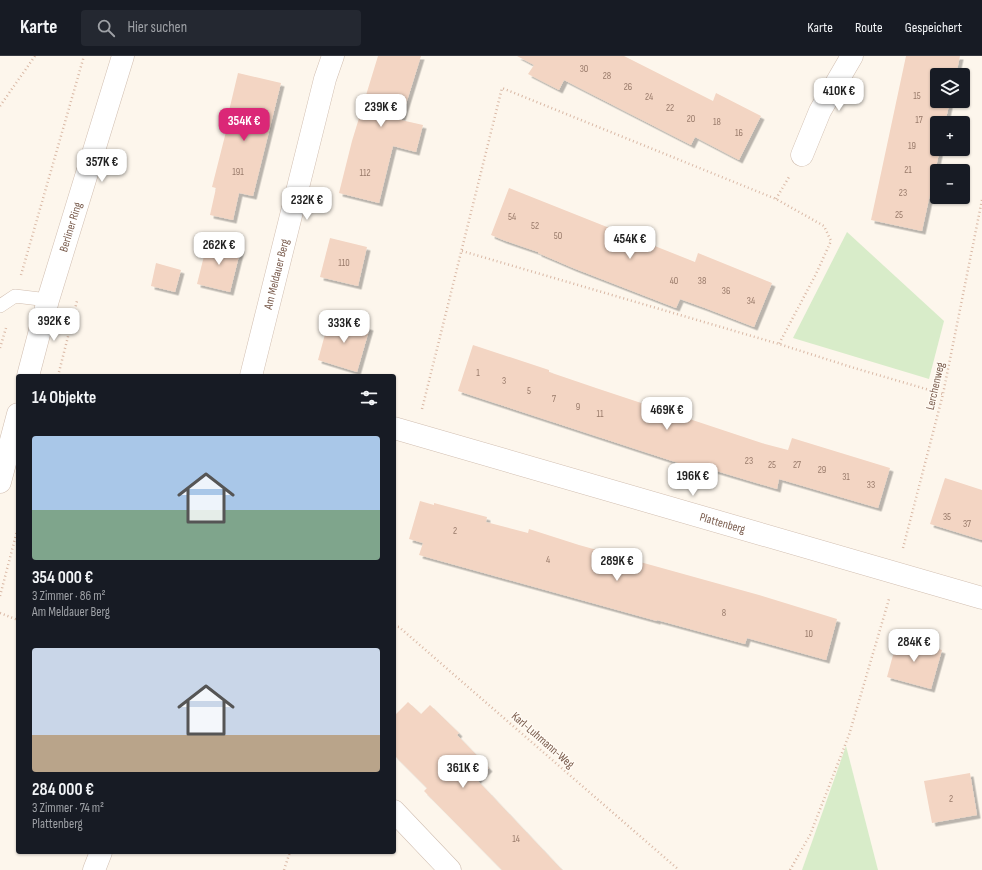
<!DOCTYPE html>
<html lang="de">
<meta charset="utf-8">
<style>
:root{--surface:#171b24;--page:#242831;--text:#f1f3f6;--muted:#9ea1a6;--line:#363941;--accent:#db2777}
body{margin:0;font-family:"Sofia Sans Condensed",sans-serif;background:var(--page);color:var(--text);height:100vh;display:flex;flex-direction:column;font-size:15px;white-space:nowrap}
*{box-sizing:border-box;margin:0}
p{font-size:13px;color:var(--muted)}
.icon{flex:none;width:22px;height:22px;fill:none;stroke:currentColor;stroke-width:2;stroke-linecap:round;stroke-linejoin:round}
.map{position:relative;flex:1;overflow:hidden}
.panel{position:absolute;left:16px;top:318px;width:380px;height:480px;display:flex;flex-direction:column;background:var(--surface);border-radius:4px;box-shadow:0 1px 3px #0004}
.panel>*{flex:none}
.tools{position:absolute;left:930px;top:12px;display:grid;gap:8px}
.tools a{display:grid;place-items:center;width:40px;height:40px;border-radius:4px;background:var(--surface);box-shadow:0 1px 3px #0004;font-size:20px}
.price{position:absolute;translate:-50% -34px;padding:0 9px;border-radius:8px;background:#fff;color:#222;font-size:13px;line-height:26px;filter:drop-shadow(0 1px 2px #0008)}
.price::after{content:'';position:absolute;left:50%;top:24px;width:12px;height:9px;margin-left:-6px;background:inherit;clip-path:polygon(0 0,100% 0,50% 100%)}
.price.on{background:var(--accent);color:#fff}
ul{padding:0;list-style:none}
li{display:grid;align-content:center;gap:8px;height:212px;padding:0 16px}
li span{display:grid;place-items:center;height:124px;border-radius:4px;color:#555}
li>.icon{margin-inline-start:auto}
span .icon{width:72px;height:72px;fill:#fffc;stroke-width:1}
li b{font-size:17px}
h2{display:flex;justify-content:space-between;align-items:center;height:48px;padding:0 16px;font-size:17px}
header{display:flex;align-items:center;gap:24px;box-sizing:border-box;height:56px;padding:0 20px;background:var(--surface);border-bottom:1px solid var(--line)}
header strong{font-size:19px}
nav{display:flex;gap:22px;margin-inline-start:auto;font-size:14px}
.search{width:280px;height:36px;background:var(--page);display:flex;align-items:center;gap:10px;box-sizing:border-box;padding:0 14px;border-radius:4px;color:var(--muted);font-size:15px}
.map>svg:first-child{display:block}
</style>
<header>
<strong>Karte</strong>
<div class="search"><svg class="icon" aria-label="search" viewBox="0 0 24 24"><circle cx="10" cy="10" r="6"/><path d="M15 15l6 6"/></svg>Hier suchen</div>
<nav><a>Karte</a><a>Route</a><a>Gespeichert</a></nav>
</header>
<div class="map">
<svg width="982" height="814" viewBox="0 0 982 814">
<defs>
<filter id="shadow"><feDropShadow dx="3.5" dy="3.5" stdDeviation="0" flood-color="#0004"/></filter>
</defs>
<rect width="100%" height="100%" fill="#fdf6ec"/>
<g fill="#d8ecc9">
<path d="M847,176L944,265L929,323L793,282Z"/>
<path d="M846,690L878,814H802Z"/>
</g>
<g fill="#f3d5c3" filter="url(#shadow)">
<path d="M378,0H421L401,64L423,69L416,96L393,90L379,147L339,137L352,85Z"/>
<path d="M517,0H624L713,45L716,37L761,60L739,104L695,81L691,89L564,24L559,34L528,18L534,9Z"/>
<path d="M906,0H960L956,19H937V45H950L945,67H937V93H940L922,175L871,164Z"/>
<path d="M238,17L281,27L253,140L239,137L233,164L210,159L216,132L212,131L230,60L228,59Z"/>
<path d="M509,132L695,206L698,197L772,227L754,271L705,252L680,243L676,252L573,212L538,197V196L503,184L491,179Z"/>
<path d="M330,182L367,191L358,230L320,221Z"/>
<path d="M208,184L241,192L230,236L197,228Z"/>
<path d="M156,207L181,214L175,236L151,230Z"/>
<path d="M330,260L370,271L357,316L318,304Z"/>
<path d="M473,289L549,314V316L596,332L765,388L788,394L792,382L890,412L878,452L779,423L777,433L713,414L712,418L458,335Z"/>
<path d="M945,422L982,434V484L930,468Z"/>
<path d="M420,445L434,449V447L487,461L486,466L528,477L529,473L579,489L759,539L837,563L826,604L747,582L745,588L657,564V565L419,499L423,487L409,483Z"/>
<path d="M898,581L942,594L931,633L887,621Z"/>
<path d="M408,646L421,658L430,649L459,677L457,679L489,712L477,724L562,814H502L424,735L427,732L394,699V660Z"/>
<path d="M970,717L977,759L932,767L924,725Z"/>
</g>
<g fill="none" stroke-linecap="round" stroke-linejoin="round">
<defs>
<path id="service" d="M0,250L15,240L48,244"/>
<g id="minor">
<path d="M802,99L820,55L852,0"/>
<path id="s1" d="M251,320L325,23L333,0"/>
<path id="s2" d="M394,372L982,542"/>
<path d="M394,755L450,814"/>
<path d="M94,814L101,796"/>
</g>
<g id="tertiary">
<path id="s3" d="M28,320L48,244L123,0"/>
<path d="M0,426L18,358"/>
</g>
</defs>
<use href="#service" stroke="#d1beb0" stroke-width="14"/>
<use href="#minor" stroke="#d1beb0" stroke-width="23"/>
<use href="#tertiary" stroke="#d1beb0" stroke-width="23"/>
<g stroke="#d9b8a5" stroke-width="2.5" stroke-dasharray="1 3" stroke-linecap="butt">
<path d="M0,50L35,0"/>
<path d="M776,143L789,121"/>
<path d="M462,195L779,288L851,311L943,338"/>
<path d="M21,219L84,0"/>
<path d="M0,292L6,272"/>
<path d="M58,320L77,245"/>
<path d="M422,353L502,32L776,143L824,170L831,185L816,218L779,288"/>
<path d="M903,492L943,338L982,144"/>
<path d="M0,540L18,471"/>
<path d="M0,557L18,564"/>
<path d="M394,570L399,571L679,814"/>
<path d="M284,814L290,796"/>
<path d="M790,814L810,779L849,679L889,543"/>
</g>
<use href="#service" stroke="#fff" stroke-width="13"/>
<use href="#minor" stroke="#fff" stroke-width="22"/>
<use href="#tertiary" stroke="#fff" stroke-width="22"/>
</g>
<g text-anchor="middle" stroke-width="3" stroke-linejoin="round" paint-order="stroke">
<g font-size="10" fill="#987a6a">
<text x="584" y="16">30</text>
<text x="607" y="23">28</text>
<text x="628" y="34">26</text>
<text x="917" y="43">15</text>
<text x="649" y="44">24</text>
<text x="670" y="55">22</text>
<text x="691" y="66">20</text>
<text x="919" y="67">17</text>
<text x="717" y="69">18</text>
<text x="739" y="80">16</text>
<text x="912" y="93">19</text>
<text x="908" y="117">21</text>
<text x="238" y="119">191</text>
<text x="365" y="120">112</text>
<text x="903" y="140">23</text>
<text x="899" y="162">25</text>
<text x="512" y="164">54</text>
<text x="535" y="173">52</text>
<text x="558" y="183">50</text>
<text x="344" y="210">110</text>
<text x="674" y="228">40</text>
<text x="702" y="228">38</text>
<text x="726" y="238">36</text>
<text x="751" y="248">34</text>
<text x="478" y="320">1</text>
<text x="504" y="328">3</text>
<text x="529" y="338">5</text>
<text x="554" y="346">7</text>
<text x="578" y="354">9</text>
<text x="600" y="361">11</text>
<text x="749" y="408">23</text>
<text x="772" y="412">25</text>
<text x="797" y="412">27</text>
<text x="822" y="417">29</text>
<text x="846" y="424">31</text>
<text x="871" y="432">33</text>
<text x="947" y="464">35</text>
<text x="967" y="471">37</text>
<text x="455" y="478">2</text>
<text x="548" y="507">4</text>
<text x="724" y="560">8</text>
<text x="809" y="581">10</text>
<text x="951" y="746">2</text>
<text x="516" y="786">14</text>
</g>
<g font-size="12" fill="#7a5c4d" stroke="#fffaf3">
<text dy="4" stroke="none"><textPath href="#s3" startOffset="155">Berliner Ring</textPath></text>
<text dy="4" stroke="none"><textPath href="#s1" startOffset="105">Am Meldauer Berg</textPath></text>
<text transform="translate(935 330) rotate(-77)" y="4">Lerchenweg</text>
<text dy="4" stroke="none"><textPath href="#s2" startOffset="342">Plattenberg</textPath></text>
<text transform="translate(543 684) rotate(41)" y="4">Karl-Luhmann-Weg</text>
</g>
</g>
</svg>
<div class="tools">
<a><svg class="icon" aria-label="layers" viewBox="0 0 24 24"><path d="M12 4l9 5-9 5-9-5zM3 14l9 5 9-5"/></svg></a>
<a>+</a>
<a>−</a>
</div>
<b class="price" style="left:839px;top:56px">410K €</b>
<b class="price" style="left:381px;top:72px">239K €</b>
<b class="price on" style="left:244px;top:86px">354K €</b>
<b class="price" style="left:102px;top:127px">357K €</b>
<b class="price" style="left:307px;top:165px">232K €</b>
<b class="price" style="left:630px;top:204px">454K €</b>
<b class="price" style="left:219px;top:210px">262K €</b>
<b class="price" style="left:54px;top:286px">392K €</b>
<b class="price" style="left:344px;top:288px">333K €</b>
<b class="price" style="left:667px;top:375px">469K €</b>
<b class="price" style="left:693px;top:441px">196K €</b>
<b class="price" style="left:617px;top:526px">289K €</b>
<b class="price" style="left:914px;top:607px">284K €</b>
<b class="price" style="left:463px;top:733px">361K €</b>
<section class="panel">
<h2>14 Objekte<svg class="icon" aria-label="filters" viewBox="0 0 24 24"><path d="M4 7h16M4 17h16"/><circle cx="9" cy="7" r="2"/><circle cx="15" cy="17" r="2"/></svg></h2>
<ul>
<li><span style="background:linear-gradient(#a9c7e8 60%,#7fa58c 0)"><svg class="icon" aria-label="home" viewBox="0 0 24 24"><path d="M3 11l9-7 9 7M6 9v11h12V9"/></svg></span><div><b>354 000 €</b><p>3 Zimmer · 86 m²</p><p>Am Meldauer Berg</p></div></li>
<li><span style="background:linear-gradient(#c9d6e8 70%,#b9a48a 0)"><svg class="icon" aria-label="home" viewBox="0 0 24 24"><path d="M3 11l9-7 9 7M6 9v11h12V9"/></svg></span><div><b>284 000 €</b><p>3 Zimmer · 74 m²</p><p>Plattenberg</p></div></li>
</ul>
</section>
</div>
